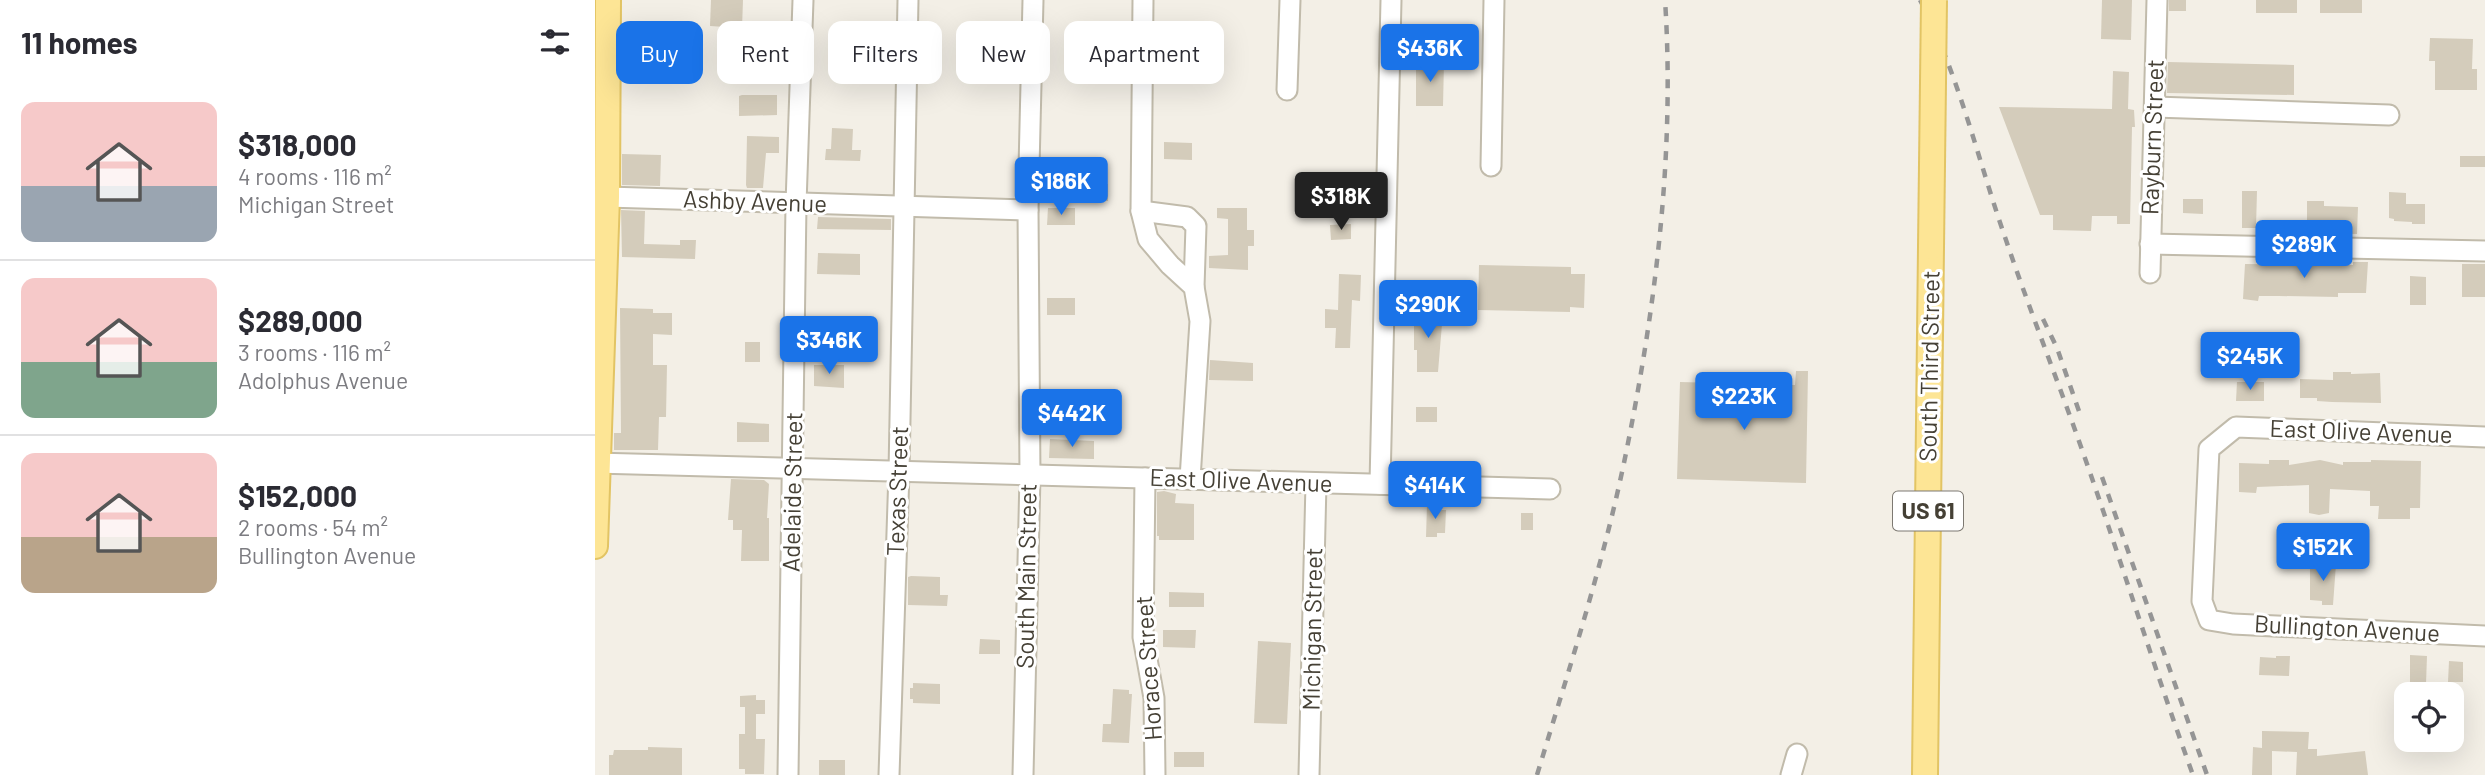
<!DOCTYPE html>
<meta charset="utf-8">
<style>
:root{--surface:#fff;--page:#f2f2f3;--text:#2b2b33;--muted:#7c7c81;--line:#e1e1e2;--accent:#1a73e8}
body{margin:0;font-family:Barlow,sans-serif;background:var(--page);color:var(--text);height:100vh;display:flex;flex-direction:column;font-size:26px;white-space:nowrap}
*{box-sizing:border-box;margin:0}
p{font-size:23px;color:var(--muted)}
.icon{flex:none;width:38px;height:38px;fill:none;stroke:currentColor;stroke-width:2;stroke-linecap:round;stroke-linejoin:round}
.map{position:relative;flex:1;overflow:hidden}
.sheet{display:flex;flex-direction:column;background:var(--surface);width:595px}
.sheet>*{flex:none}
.banner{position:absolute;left:21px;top:21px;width:665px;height:63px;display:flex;gap:14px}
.buttons{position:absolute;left:1799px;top:682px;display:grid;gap:14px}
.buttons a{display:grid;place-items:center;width:70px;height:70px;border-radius:14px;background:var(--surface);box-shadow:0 7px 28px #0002;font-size:35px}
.price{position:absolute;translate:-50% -60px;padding:0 16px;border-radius:7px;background:var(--accent);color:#fff;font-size:23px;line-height:46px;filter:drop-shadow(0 2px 4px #0008)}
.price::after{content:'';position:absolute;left:50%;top:42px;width:21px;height:16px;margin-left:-10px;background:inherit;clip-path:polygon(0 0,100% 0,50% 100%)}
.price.current{background:#222;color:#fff}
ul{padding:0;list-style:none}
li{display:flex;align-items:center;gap:21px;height:175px;padding:0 21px}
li+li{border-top:2px solid var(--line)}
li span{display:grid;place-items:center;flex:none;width:196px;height:140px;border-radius:14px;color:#555}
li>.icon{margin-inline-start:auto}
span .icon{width:84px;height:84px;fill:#fffc;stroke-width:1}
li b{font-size:30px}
h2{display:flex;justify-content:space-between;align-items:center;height:84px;padding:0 21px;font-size:30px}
.tag{padding:0 24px;border-radius:14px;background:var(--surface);box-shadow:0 7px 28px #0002;font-size:24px;line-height:63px}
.tag.current{background:var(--accent);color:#fff}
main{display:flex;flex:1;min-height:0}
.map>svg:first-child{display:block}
</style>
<main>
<section class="sheet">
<h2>11 homes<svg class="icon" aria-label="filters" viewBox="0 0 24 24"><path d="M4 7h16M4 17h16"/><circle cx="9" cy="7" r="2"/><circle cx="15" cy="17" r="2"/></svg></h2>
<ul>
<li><span style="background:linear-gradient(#f6c9c9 60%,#9aa5b1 0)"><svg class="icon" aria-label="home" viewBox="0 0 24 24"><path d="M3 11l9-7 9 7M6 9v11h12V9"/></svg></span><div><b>$318,000</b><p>4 rooms · 116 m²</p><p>Michigan Street</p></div></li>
<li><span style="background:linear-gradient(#f6c9c9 60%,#7fa58c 0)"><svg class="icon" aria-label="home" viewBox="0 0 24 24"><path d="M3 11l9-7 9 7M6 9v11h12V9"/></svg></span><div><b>$289,000</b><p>3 rooms · 116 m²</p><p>Adolphus Avenue</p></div></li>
<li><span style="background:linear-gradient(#f6c9c9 60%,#b9a48a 0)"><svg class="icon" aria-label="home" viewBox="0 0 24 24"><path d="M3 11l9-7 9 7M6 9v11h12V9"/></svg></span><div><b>$152,000</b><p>2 rooms · 54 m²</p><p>Bullington Avenue</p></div></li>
</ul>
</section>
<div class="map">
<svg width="1890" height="775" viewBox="0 0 1890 775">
<rect width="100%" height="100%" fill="#f3efe6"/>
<g fill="#d4ccbb">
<path d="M116,0H148L147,28L115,26Z"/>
<path d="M1507,0H1537L1536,40L1506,39Z"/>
<rect x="1574" y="0" width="17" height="11"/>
<rect x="1661" y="0" width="41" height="13"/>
<rect x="1725" y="0" width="42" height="13"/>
<path d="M1835,38L1878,39L1877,69H1882V90H1840V61H1834Z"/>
<path d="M576,40L604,41V44H613V61L578,62V60L566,59V43H576Z"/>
<path d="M149,46L175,47L174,61L149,59Z"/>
<path d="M821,61L849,62L848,106H821Z"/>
<path d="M1573,62L1699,65V95L1572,93Z"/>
<path d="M1518,71L1534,72L1533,109L1539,110L1540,127H1537L1535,224H1522V216H1497L1496,231L1458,230V215H1445L1404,107L1517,109Z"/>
<path d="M147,95H182V115L144,116V96Z"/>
<path d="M237,128L258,129L257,150H266L265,161L230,160L231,149H236Z"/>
<path d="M152,136L184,137V153H171L168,188H152L151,185Z"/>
<path d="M569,142L597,143V160L569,159Z"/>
<path d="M27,154L66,155L65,186L27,185Z"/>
<rect x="1865" y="156" width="25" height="11"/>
<path d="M485,183L513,184V201H485Z"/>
<path d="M1647,191H1662L1661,228H1647Z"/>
<path d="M1794,192L1811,193V204H1830V224H1817V222L1799,221V219L1794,218Z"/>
<path d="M1588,199H1608V214L1588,213Z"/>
<path d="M1712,201H1729V206L1763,207L1762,234L1712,233Z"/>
<path d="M453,208H480V225H452Z"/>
<path d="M622,208H652V230H659V246H653V270L614,268V256L633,255V219L622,218Z"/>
<path d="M26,210L50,211L49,244L85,245V240H101L100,259L27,257Z"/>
<path d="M223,217L296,219V230L222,229Z"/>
<path d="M756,224V239L736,240L735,225Z"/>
<path d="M223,253L265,254V275L222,274Z"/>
<path d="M1758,262H1773L1771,293H1743V297L1684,296H1664L1663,301L1648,299L1650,264L1758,265Z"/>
<rect x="1867" y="264" width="23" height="33"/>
<path d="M884,265L976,267V274H990L989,308L975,307V312L883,310Z"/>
<path d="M744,274L766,275L765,301L757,300L755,348H740L741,328H730V309L743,310Z"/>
<path d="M1815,276L1831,277V305H1815Z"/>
<rect x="452" y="298" width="28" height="17"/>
<path d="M25,308L58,309V313H77V335L58,334V365H72L71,417H64L63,450H19V433H26Z"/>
<path d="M817,312H848L843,372H822V350H819V323H816Z"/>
<rect x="150" y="342" width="15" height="20"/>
<path d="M615,360L658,363V381L614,380Z"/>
<path d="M219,365H249V388L219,386Z"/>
<path d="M1201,371H1213L1211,483L1082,479L1085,382L1200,385Z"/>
<path d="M1738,372H1756V374L1785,373L1786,403L1737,402L1722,401V398H1705V379L1738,380Z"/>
<path d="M1642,382H1669V401H1641Z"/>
<rect x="821" y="407" width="21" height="15"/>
<path d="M142,422L174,424V442H142Z"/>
<path d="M455,439L499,441V459L454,458Z"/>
<path d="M1674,460H1694V465L1725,460L1748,465V462H1776V460L1826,461L1825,508H1815V519H1783L1784,506H1775V491L1735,489L1734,513L1724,515L1714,513V485L1662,487L1661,493L1644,492V463L1674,464Z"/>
<path d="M136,479L169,480L174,484L172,518H174V561H146L147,530H138V520H133Z"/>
<path d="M569,491L581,494L580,503L599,504V540H564V536H562V492Z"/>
<path d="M832,505H843L844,510H851L850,533H842V537H831Z"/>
<rect x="926" y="513" width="12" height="17"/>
<path d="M1715,563L1741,564L1738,605H1727V601L1715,600Z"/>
<path d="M316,576L345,577V595H353L352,606L313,605V577Z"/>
<path d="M574,592L609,593V607H574Z"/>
<path d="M568,630H601L600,648L568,647Z"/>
<path d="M385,639L405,640V654H384Z"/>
<path d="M663,641L696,643L692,724L659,723Z"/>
<path d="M1815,655L1832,656L1831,684L1815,683Z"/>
<path d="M1681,656H1695L1694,676L1664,675L1665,657L1681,658Z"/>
<path d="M1854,661L1868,662V682H1853Z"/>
<path d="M318,683L345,684V704L318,703V699H315V688H318Z"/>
<path d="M518,689L534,690V694H537L534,743L507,742L508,724H516Z"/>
<path d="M161,695V700H170V714H161V739H170L169,774H150V769H144V734H150V707H145V696Z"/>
<path d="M1667,731L1714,732L1713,749H1722V756L1770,751L1773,775H1701L1702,752L1677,751V775H1657L1658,747L1667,748Z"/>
<path d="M53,747L87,748V775H14V755H18L19,750H53Z"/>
<rect x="579" y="752" width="30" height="15"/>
<rect x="224" y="760" width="26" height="15"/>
</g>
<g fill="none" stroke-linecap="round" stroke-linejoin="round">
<defs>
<g id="minor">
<path d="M548,0L546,211L553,239L575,265L599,287L605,321L595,479"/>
<path d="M692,90L695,0"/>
<path d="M1560,107L1794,115"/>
<path d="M896,166L899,0"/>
<path d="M12,197L433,210"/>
<path d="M546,211L592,217L601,226L599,287"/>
<path d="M1555,244L1890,251"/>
<path d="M1555,273L1562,0"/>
<path d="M1890,437L1641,427L1614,449L1607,601L1614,620L1638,624L1890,636"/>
<path d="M0,463L955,489"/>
<path d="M550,478L548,637L559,698L560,775"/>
<path d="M785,484L796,0"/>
<path d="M193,775L201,204L208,0"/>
<path d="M294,775L304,472L313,0"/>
<path d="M428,775L435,476L433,210L438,0"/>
<path d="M714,775L721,483"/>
<path d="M1196,775L1202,754"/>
</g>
<g id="major">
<path d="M0,546L12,197L13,0"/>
<path d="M1330,775L1336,247"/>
</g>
</defs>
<use href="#minor" stroke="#c1bbab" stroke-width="23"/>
<use href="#major" stroke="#e2c464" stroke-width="28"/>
<use href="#minor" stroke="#fff" stroke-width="19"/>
<use href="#major" stroke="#fde595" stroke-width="24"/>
<g stroke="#959595" stroke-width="4.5" stroke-dasharray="9 9" stroke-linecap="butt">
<path d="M1325,0C1364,75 1383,160 1411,240C1434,308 1461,376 1485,444C1524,554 1558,665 1598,775"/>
<path d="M1448,319L1462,348L1486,417"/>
<path d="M1507,477L1612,775"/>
<path d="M942,775C974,669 1009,562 1031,453C1061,305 1080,151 1070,0"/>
</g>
<defs>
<path id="major-bridge" d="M1336,247L1339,0"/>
</defs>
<use href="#major-bridge" stroke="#e2c464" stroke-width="28" stroke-linecap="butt"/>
<use href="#major-bridge" stroke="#fde595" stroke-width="24"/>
</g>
<g text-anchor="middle" stroke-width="6" stroke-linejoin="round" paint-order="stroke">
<rect fill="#fff" stroke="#7d7972" stroke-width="2" x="1298" y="491.5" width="70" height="39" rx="5"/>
<g font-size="23" font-weight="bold" fill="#454035">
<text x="1333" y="519">US 61</text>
</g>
<g font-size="24" fill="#454035" stroke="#fff">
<text transform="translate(1558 137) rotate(-88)" y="8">Rayburn Street</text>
<text transform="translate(160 202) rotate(2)" y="8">Ashby Avenue</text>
<text transform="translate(1335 366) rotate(-89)" y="8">South Third Street</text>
<text transform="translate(1766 432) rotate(2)" y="8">East Olive Avenue</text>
<text transform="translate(646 481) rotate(2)" y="8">East Olive Avenue</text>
<text transform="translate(303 491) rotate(-88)" y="8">Texas Street</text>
<text transform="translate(198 492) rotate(-89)" y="8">Adelaide Street</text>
<text transform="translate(432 576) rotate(-89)" y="8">South Main Street</text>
<text transform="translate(718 629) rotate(-89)" y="8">Michigan Street</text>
<text transform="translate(1752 629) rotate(3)" y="8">Bullington Avenue</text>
<text transform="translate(554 668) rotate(-94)" y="8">Horace Street</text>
</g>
</g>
</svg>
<div class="buttons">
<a><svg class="icon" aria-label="locate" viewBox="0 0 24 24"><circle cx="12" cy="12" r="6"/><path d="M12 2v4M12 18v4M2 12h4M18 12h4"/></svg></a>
</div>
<b class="price" style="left:835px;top:84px">$436K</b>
<b class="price" style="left:466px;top:217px">$186K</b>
<b class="price current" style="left:746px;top:232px">$318K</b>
<b class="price" style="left:1709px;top:280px">$289K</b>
<b class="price" style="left:833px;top:340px">$290K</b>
<b class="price" style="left:234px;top:376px">$346K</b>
<b class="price" style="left:1655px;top:392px">$245K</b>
<b class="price" style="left:1149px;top:432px">$223K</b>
<b class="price" style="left:477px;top:449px">$442K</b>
<b class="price" style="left:840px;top:521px">$414K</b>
<b class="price" style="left:1728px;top:583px">$152K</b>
<div class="banner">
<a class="tag current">Buy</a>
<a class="tag">Rent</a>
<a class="tag">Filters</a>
<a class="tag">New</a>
<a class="tag">Apartment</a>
</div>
</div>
</main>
